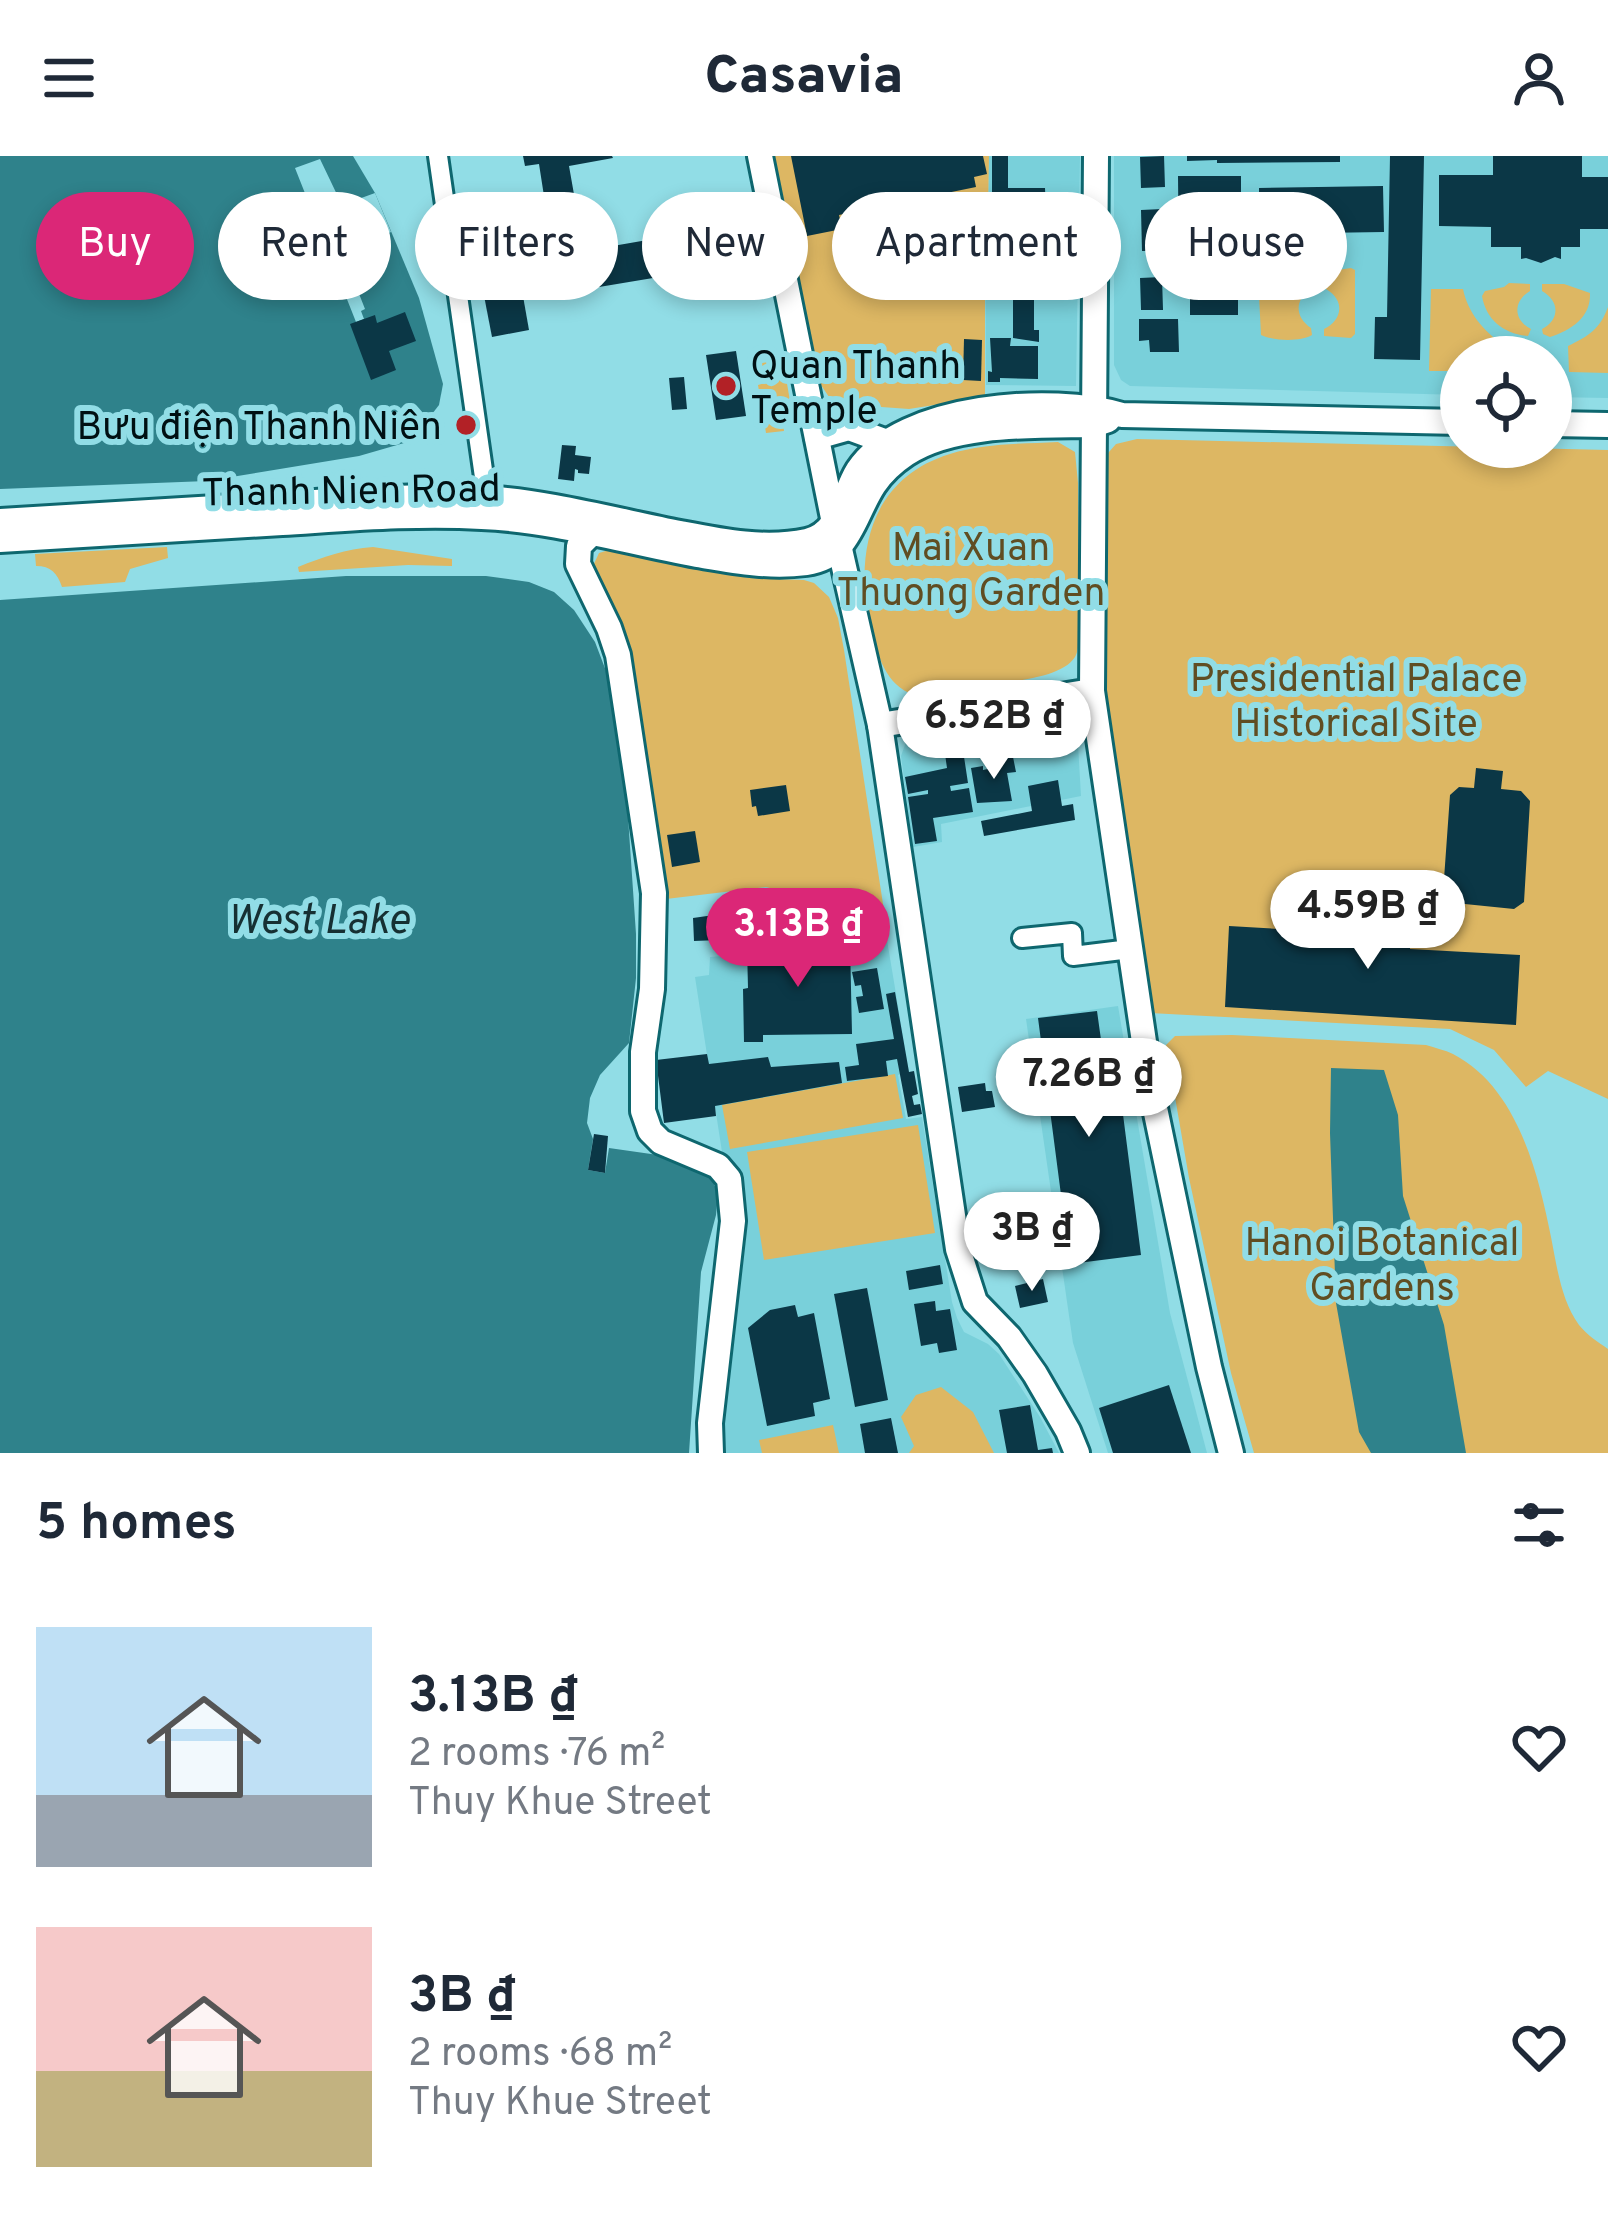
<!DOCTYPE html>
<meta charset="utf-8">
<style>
:root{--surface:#fff;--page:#f2f2f3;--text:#1f2937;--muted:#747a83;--accent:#db2777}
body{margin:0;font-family:Overpass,sans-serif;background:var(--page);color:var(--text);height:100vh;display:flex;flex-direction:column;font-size:45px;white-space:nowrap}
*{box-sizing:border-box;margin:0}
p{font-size:39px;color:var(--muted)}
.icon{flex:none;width:66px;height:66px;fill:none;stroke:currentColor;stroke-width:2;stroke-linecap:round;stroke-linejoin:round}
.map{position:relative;height:1297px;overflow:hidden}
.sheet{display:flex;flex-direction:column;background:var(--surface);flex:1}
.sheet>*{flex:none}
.guide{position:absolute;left:36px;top:36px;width:1536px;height:108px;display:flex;gap:24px}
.controls{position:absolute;left:1440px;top:180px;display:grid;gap:24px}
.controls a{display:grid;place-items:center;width:132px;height:132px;border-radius:50%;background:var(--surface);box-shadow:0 6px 18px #0003;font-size:60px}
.price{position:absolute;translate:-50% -102px;padding:0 27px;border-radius:42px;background:#fff;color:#222;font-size:39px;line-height:78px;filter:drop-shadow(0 3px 6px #0008)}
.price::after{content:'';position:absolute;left:50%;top:72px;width:36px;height:27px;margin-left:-18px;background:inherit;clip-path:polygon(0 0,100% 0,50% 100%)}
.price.on{background:var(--accent);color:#fff}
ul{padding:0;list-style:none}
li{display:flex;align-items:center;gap:36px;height:300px;padding:0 36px}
li span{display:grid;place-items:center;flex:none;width:336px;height:240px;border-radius:0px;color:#555}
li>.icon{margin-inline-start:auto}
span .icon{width:144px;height:144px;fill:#fffc;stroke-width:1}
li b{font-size:51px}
h2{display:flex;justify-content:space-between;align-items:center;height:144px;padding:0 36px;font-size:51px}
.tag{padding:0 42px;border-radius:54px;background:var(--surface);box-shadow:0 6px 18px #0003;font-size:42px;line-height:108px}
.tag.on{background:var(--accent);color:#fff}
header{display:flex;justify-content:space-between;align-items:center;height:156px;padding:0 36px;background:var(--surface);font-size:54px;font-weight:800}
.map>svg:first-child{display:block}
</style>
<header><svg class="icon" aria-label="menu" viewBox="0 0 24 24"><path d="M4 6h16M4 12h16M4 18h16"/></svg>Casavia<svg class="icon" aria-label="person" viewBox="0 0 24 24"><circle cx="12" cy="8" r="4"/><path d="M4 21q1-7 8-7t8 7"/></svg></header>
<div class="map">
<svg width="1608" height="1297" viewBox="0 0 1608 1297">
<rect width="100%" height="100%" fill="#91dde6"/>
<g fill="#79d0da">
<path d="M989,0H1080L1076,230L986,229L985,57L988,56Z"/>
<path d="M1114,0H1608V242L1551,241V201H1461V239L1130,230L1121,224L1114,209Z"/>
<path d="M1047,558L1078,588L1081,640L941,668L942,686L913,691L901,600L907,583Z"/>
<path d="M887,784L909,916L898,919L906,963L922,961L952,1146L957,1162L964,1176L988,1188L999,1198L1040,1261L1059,1297H726L723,1263L725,1230L738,1117L746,1084L745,1042L740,1019L722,996L695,821L709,819L710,801L723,800L724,789Z"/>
<path d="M1118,850L1170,1157L1207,1297H1108L1073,1187L1026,863Z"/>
</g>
<g fill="#ddb763">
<path d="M772,0H989L988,56L985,58V241L909,253L840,248L831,244L819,226Z"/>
<path d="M1351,112L1355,114V178L1351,182L1324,180V173C1343,164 1345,144 1326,133L1324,116Z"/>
<path d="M1311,113V133C1294,144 1295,161 1311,172L1312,179C1300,186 1274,185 1261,179L1258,120L1263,114Z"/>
<path d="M1509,127L1530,128V135C1513,145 1513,164 1531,173L1528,180C1504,178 1486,164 1482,140L1485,135L1504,131Z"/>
<path d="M1542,128H1564L1590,137C1591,162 1571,174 1550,181L1543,178L1542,173C1560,164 1560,145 1542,135Z"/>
<path d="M1431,133H1463C1468,157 1483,174 1503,189V201H1461V215H1429Z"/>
<path d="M1608,151V217L1569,216L1568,190C1589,180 1600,173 1608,151Z"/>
<path d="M783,204L792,257L782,259L784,275L766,277L758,229L765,227L764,220L758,221L757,213L762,207Z"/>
<path d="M1137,283L1608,294V943L1548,915L1526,931L1494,894L1450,873L1150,857L1099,542L1101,305L1116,288Z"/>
<path d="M1058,286L1075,296L1078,327L1079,483C1078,489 1078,496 1075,501C1065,517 1034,522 1017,525C994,531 930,547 909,537C883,525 876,493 870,468C854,396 871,322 950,298C984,287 1023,288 1058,286Z"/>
<path d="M167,391L168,402L130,413L125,426L62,431C57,417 51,410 36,410L35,398Z"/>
<path d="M373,391L452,403V410L408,409L299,416L298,411C323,401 346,393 373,391Z"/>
<path d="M619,391L749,422L804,424L814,427L829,441L838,462L844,494L885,761H840L839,749L766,731L666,743L592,412L599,397Z"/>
<path d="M1232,879L1426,889C1435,892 1445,894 1453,898C1517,931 1538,1016 1551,1081C1557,1111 1561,1144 1579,1169C1587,1179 1598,1186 1608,1193V1297H1254L1231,1217L1189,1022L1166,889L1175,880Z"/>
<path d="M895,918L903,962L730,993L722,949Z"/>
<path d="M918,969L935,1077L764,1104L747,996Z"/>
<path d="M941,1231L973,1256L994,1297H909L914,1290L901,1261L916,1239Z"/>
<path d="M833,1269L839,1297H762L759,1284Z"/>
</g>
<g fill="#2f828b">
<path d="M0,0H353L375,37L419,142L443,228L439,249L415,280L404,287L359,300L207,325L0,333Z"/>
<path d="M346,420H486L529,426L554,436L574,454L595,486L606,515L625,617L636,778V822L629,887L600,919L590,942L587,967L593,983L588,1014L605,1017L609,992L658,999L702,1012L712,1022L718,1039L716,1059L701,1116L689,1297H0V444Z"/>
<path d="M1331,912L1384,914L1398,959L1403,1040L1444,1169L1466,1297H1371L1359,1276L1336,1147L1330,977Z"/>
</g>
<path fill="#91dde6" d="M320,3L342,49L375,37L391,76L343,97L365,153L361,155L364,163L356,166L295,12Z"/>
<g fill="#0b3746">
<path d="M523,0H612L613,2L569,10L584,95L682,78L689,116L545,140L540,111L553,108L547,76L540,77L535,42L544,40L539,8L525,10Z"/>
<path d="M791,0H983L987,18L974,21L976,31L839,59L842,73L807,80Z"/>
<path d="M992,0H1008V32H1045L1046,55H992Z"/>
<path d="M1164,0L1165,31L1141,32L1140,1Z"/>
<path d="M1187,0H1340V6L1217,7V4L1187,5Z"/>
<path d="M1390,0H1424L1420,204L1374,203L1375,161H1387Z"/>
<path d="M1493,0H1582V21H1608V73H1580V91H1561V103L1555,101L1541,107L1526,102L1521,103V91H1491V71L1439,70V19H1493Z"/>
<path d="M1178,20H1241V46H1259V32L1383,30L1384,76L1260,78L1259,64H1241V82H1238V159H1190V117H1179Z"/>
<path d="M1162,53L1163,95H1142L1141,54Z"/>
<path d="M1010,75H1040V88H1035L1034,125H1013V88H1009Z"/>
<path d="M518,112L529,174L492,181L480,119Z"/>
<path d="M1162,121L1163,154H1141L1140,122Z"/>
<path d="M1013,136H1034V174H1039V186L1013,182Z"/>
<path d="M405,156L416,185L389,195L396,214L371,224L350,168L375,159L377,167Z"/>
<path d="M1139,163H1178L1179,196H1150L1149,184L1139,185Z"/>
<path d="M990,182H1011L1010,190H1038V223L1000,222V226H988V215L992,216Z"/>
<path d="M964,183L982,184L981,225L963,224Z"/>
<path d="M736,195L746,260L716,264L706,199Z"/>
<path d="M684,221L687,253L672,254L669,222Z"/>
<path d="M562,289L576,290L575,299L591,301L589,318L578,317V314L575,313L574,325L558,323Z"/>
<path d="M984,572L988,597L966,600L962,576Z"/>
<path d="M961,581L968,627L950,630L951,635L969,632L973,656L933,662L937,685L915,688L908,641L928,638V634L908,638L905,621L947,612L943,584Z"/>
<path d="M1013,601L1016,616L1007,617L1012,645L977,647L971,612L983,610V614L997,611L995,605Z"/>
<path d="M1476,612L1503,615L1501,633L1521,635L1530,645L1524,746L1514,753L1455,747L1443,737L1450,639L1459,631L1474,632Z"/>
<path d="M1058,624L1062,650L1073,648L1075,664L984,680L981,665L1032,655L1028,630Z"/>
<path d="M786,629L790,655L758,660L756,650L752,651L750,634Z"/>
<path d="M695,675L700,706L672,711L667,679Z"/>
<path d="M1333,749L1412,754L1410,793L1520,799L1516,869L1225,851L1229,770L1332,776Z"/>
<path d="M826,752H838L839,761H884V768H839L840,779H827Z"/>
<path d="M720,754H731V760L776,755L777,766L793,765L794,781L694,785L693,762L721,758Z"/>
<path d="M850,786L852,878L763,879V886H744L743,833L748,832L747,791H761L760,788Z"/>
<path d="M877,812L884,853L859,857L856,841L863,840L861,829L855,830L852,816Z"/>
<path d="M895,836L909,916L914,915L918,938L912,940L914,949L920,948L922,958L908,961L897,903L886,905L888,920L847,925L845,911L859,909L856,888L894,883L886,838Z"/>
<path d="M1097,855L1103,898L1115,896L1141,1099L1070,1108L1038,862Z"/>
<path d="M707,898L709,908L768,901L771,911L839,906L842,927L715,950L716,960L664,967L656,904Z"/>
<path d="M985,927L986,935H992L995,951L962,956L958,931Z"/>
<path d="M594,978L608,980L605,1017L588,1014Z"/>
<path d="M940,1109L943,1128L909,1134L906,1115Z"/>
<path d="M1043,1123L1048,1146L1020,1152L1015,1130Z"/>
<path d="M867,1132L888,1244L855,1251L834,1138Z"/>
<path d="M935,1145L936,1155L950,1153L957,1194L939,1197L937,1187L921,1190L914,1148Z"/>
<path d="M795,1149L798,1161L814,1157L830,1243L813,1247L815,1260L767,1270L748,1172L770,1154Z"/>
<path d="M1169,1229L1191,1297H1113L1099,1252Z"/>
<path d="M1030,1249L1038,1294L1052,1292L1053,1297H1007L999,1254Z"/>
<path d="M891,1262L898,1297H865L860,1268Z"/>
</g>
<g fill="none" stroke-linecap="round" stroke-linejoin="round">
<defs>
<g id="street">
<path d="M438,0L487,342"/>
<path d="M1022,782L1072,777L1073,800L1130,793"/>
</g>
<g id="secondary">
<path d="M760,0L834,367L880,569L958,1093L975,1146L1009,1181L1035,1218L1068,1275L1077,1297"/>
<path d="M1096,0L1092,535L1151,933L1209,1211L1231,1297"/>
<path d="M1551,268L1608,269"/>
<path d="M817,281L849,272L887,286"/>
<path d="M0,365C94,360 188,354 282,348C349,344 416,339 483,342C544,345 619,365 680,377C721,385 765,394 807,385C841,377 842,339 858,314C902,248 1053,238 1122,259L1461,266"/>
<path d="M592,377L579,390L578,408L609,472L618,499L654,737L652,833L643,896V955L650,975L661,986L718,1010L729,1023L733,1065L710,1267L711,1297"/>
<path d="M0,384C94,379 188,373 282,367C348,363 415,357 482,361C555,364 626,386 697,399C733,405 769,412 806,407C850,401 853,361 874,329C882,317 894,306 906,298C954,266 1038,270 1093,269L1108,264"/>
<path d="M880,569L1092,535"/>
</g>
</defs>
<use href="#street" stroke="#0e676f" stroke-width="24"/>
<use href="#secondary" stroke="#0e676f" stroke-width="30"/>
<use href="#street" stroke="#fff" stroke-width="18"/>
<use href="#secondary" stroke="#fff" stroke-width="24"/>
</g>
<g fill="#b22126" stroke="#91dde6" stroke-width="4.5">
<circle cx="726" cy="230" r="12"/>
<circle cx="466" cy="269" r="12"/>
</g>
<g text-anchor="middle" stroke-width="12" stroke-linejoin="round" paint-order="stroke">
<g font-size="39" fill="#001013" stroke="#91dde6" text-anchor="start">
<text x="750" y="222">Quan Thanh<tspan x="750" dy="45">Temple</tspan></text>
<text x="442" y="283" text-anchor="end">Bưu điện Thanh Niên</text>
</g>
<g font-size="39" fill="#001013" stroke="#91dde6">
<text transform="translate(351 333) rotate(-1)" y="14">Thanh Nien Road</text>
</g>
<g font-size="39" fill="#604d22" stroke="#91dde6">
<text x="971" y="404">Mai Xuan<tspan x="971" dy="45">Thuong Garden</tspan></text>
<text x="1356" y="535">Presidential Palace<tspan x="1356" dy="45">Historical Site</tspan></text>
<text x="1382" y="1099">Hanoi Botanical<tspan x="1382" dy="45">Gardens</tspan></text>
</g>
<g font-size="42" font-style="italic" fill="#163033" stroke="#91dde6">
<text x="318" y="777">West Lake</text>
</g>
</g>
</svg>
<div class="controls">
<a><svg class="icon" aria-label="locate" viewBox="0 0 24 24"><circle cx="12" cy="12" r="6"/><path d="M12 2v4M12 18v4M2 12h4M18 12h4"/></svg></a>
</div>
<b class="price" style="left:994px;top:626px">6.52B ₫</b>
<b class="price" style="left:1368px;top:816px">4.59B ₫</b>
<b class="price on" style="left:798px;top:834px">3.13B ₫</b>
<b class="price" style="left:1089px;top:984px">7.26B ₫</b>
<b class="price" style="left:1032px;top:1138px">3B ₫</b>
<div class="guide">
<a class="tag on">Buy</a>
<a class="tag">Rent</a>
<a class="tag">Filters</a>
<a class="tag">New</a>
<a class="tag">Apartment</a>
<a class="tag">House</a>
</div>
</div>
<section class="sheet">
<h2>5 homes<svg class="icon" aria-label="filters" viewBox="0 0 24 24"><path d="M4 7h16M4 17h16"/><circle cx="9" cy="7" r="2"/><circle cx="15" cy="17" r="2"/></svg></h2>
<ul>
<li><span style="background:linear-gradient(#bfe0f5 70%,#9aa5b1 0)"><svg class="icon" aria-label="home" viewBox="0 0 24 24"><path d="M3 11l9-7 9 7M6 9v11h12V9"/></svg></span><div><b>3.13B ₫</b><p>2 rooms · 76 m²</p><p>Thuy Khue Street</p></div><svg class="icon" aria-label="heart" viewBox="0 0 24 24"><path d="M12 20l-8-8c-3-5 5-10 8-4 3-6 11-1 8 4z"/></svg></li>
<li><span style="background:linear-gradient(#f6c9c9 60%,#c2b280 0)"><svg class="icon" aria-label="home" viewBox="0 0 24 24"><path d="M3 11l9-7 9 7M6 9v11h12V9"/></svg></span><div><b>3B ₫</b><p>2 rooms · 68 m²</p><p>Thuy Khue Street</p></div><svg class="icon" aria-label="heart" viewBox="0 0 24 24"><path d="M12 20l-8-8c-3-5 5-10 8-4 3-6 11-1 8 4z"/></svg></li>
</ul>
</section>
